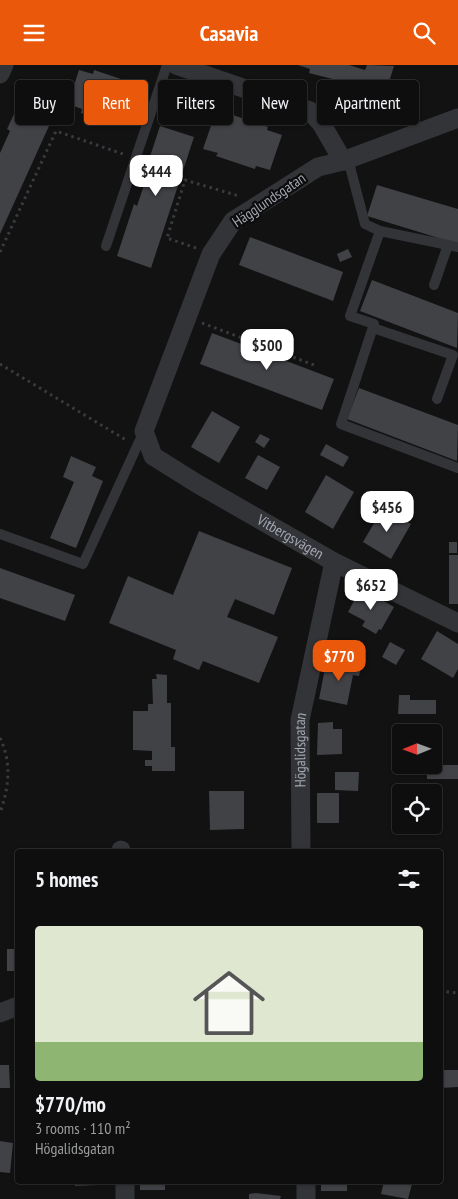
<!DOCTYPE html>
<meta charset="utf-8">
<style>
:root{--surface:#0e0e0e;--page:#1c1c1c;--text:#f1f3f6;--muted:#9b9c9e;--line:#2e2e2e;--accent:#ea580c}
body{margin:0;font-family:"PT Sans Narrow",sans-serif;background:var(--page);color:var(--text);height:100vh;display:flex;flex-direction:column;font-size:19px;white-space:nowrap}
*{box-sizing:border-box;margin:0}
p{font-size:16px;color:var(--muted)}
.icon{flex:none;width:28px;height:28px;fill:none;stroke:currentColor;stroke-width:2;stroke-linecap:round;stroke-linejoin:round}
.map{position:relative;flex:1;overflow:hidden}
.side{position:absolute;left:15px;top:784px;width:428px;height:335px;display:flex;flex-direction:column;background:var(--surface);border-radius:5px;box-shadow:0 1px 4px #0004,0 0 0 1px var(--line)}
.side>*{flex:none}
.hud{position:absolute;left:15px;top:15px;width:429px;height:45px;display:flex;gap:10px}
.needle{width:32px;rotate:269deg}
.controls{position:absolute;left:392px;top:659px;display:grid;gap:10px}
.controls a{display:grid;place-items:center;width:50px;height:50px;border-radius:5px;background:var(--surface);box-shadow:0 1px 4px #0004,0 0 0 1px var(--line);font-size:25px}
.price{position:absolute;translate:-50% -42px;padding:0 11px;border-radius:10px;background:#fff;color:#222;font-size:16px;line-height:32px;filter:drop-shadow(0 1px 2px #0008)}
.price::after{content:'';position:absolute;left:50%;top:30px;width:15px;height:11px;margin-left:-8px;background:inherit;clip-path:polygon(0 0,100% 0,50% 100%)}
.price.selected{background:var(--accent);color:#fff}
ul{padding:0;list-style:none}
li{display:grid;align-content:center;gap:10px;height:265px;padding:0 20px}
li+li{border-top:1px solid var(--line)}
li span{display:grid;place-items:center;height:155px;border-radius:5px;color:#555}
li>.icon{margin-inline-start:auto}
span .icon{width:90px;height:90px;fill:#fffc;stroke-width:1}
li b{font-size:21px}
h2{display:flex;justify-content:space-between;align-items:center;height:60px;padding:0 20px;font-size:21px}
.chip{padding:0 18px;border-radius:5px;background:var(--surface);box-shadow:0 1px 4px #0004,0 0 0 1px var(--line);font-size:18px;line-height:45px}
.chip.selected{background:var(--accent);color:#fff}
header{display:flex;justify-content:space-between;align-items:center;height:65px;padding:0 20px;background:var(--accent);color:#fff;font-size:22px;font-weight:700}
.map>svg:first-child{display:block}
</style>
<header><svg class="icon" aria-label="menu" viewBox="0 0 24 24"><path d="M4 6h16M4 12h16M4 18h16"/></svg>Casavia<svg class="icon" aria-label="search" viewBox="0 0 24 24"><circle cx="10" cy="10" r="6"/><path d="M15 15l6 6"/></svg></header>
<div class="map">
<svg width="458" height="1134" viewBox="0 0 458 1134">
<rect width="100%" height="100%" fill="#121213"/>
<g fill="#414246">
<path d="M298,0H349L365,5L367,0L394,1L384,33L359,25L360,21L309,8L310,4Z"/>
<path d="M79,5L93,9L94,5L133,18L132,21L146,26L134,61L121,57L120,60L81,48L82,44L68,39Z"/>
<path d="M30,15L63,30L0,169V88L10,66L7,64Z"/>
<path d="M172,33L187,38L184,50L169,45Z"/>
<path d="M215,49L229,53L230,49L268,62L267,65L282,70L270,105L256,101L255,104L216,91L218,88L203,84Z"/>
<path d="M160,61L194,72L151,203L117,191L134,139L137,141L146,114L143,113Z"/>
<path d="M377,120L458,144V179L367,151Z"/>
<path d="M250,172L343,207L333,236L239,200Z"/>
<path d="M348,184L352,192L340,197L337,189Z"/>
<path d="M372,215L458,248L457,283L360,246Z"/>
<path d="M212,268L334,314L322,345L200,299Z"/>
<path d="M359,323L458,360L457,396L347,354Z"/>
<path d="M212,346L240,362L219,398L191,382Z"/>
<path d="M260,369L270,374L264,383L255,377Z"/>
<path d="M326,379L349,392L343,402L320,390Z"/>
<path d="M258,390L280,402L267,425L245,413Z"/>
<path d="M71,391L96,402L92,411L103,416L76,483L50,473L74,417L63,412Z"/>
<path d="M326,410L354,427L333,464L305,447Z"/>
<path d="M383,443L411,459L391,494L363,477Z"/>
<path d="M199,466L292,503L274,550L235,534L227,552L278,572L259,618L203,596L199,605L173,594L176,585L109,558L128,511L173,530Z"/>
<rect x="449" y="477" width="8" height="11"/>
<rect x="449" y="490" width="9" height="49"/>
<path d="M0,503L75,530L65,556L0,533Z"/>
<path d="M361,523L394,542L381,565L379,564L376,569L362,561L365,556L348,547Z"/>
<path d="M437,566L458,579V604L453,613L421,594Z"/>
<path d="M390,577L405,585L396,600L382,592Z"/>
<path d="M340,593L362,597L359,611L353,610L347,640L319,634L325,603L338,605Z"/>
<path d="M156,609L167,610V638H171V682H175V706H152V701H145V695H152V686L133,685V646H148V639H153L152,614H157Z"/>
<path d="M399,630H410V635H436V649H398Z"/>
<path d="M333,657V664H342V689L317,690L318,658Z"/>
<rect x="427" y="700" width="31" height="14"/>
<path d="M335,707H359L358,726L335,725Z"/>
<path d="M209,726H244V764L210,765Z"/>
<rect x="317" y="728" width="22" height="30"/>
<rect x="7" y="884" width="11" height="22"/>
<path d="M0,1000H9L10,1023H0Z"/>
<path d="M440,1005H458V1022L440,1023Z"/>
<path d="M0,1076L13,1078L10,1108L0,1107Z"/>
<path d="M75,1116H98V1120L75,1121Z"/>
<rect x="140" y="1116" width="25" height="9"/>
<rect x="321" y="1116" width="26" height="10"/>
<path d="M384,1116L412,1119L408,1134L381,1129Z"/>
<path d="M256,1128L281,1131L280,1134H249V1129Z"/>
</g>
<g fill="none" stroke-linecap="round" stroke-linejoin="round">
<g stroke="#393b3f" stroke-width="3" stroke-dasharray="2.5 4" stroke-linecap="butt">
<path d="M196,183L167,173L185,115L239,131"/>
<path d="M0,187L56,66L123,89"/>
<path d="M202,258L314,300"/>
<path d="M0,299L126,375"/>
<path d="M0,673C12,698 9,722 0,748"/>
<path d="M440,926L458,928"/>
</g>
<g stroke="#333438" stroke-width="10">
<path d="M348,94L365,159L380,166L350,251L374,259L341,359L458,403"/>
<path d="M380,166L458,182"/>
<path d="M106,181L167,0"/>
<path d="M434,220L448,180"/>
<path d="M373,263L453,290L437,334"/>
<path d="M0,469L83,499L144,366"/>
</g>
<g stroke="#333438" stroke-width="19">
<path d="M176,0L310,46L321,58L343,96"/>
<path d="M0,9L4,0"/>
<path id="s1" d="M458,53L343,96L318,102L233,156L211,189L144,366L153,391L196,418L334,497L458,558"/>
<path d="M121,785V786"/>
<path id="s2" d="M301,786L300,655L334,497"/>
<path d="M0,948L18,941"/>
<path d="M125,1134V1116"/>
<path d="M306,1134V1116"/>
</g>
</g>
<g text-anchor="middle" stroke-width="4.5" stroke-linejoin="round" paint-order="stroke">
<g font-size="15" fill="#a5a8b3" stroke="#0d0d0e">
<text transform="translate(269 135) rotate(-34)" y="5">Hägglundsgatan</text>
<text dy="5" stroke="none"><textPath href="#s1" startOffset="664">Vitbergsvägen</textPath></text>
<text dy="5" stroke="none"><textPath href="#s2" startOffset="101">Högalidsgatan</textPath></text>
</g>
</g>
</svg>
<div class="controls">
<a><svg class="needle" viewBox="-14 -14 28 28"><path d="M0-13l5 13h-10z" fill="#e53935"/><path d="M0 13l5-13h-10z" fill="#9b9c9e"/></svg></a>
<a><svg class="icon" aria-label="locate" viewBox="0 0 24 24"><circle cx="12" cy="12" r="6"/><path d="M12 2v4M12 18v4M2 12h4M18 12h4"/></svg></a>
</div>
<b class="price" style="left:156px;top:132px">$444</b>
<b class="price" style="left:267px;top:306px">$500</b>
<b class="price" style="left:387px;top:468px">$456</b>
<b class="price" style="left:371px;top:546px">$652</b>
<b class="price selected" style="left:339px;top:617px">$770</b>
<div class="hud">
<a class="chip">Buy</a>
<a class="chip selected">Rent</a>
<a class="chip">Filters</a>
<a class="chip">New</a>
<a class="chip">Apartment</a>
</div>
<section class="side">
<h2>5 homes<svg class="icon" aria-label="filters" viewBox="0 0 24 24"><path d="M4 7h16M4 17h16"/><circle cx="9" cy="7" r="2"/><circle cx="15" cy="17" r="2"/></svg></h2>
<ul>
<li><span style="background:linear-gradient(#dfe7d0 75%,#8fb573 0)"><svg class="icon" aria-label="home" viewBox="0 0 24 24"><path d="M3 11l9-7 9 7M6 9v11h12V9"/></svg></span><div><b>$770/mo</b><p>3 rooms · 110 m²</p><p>Högalidsgatan</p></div></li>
</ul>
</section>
</div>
